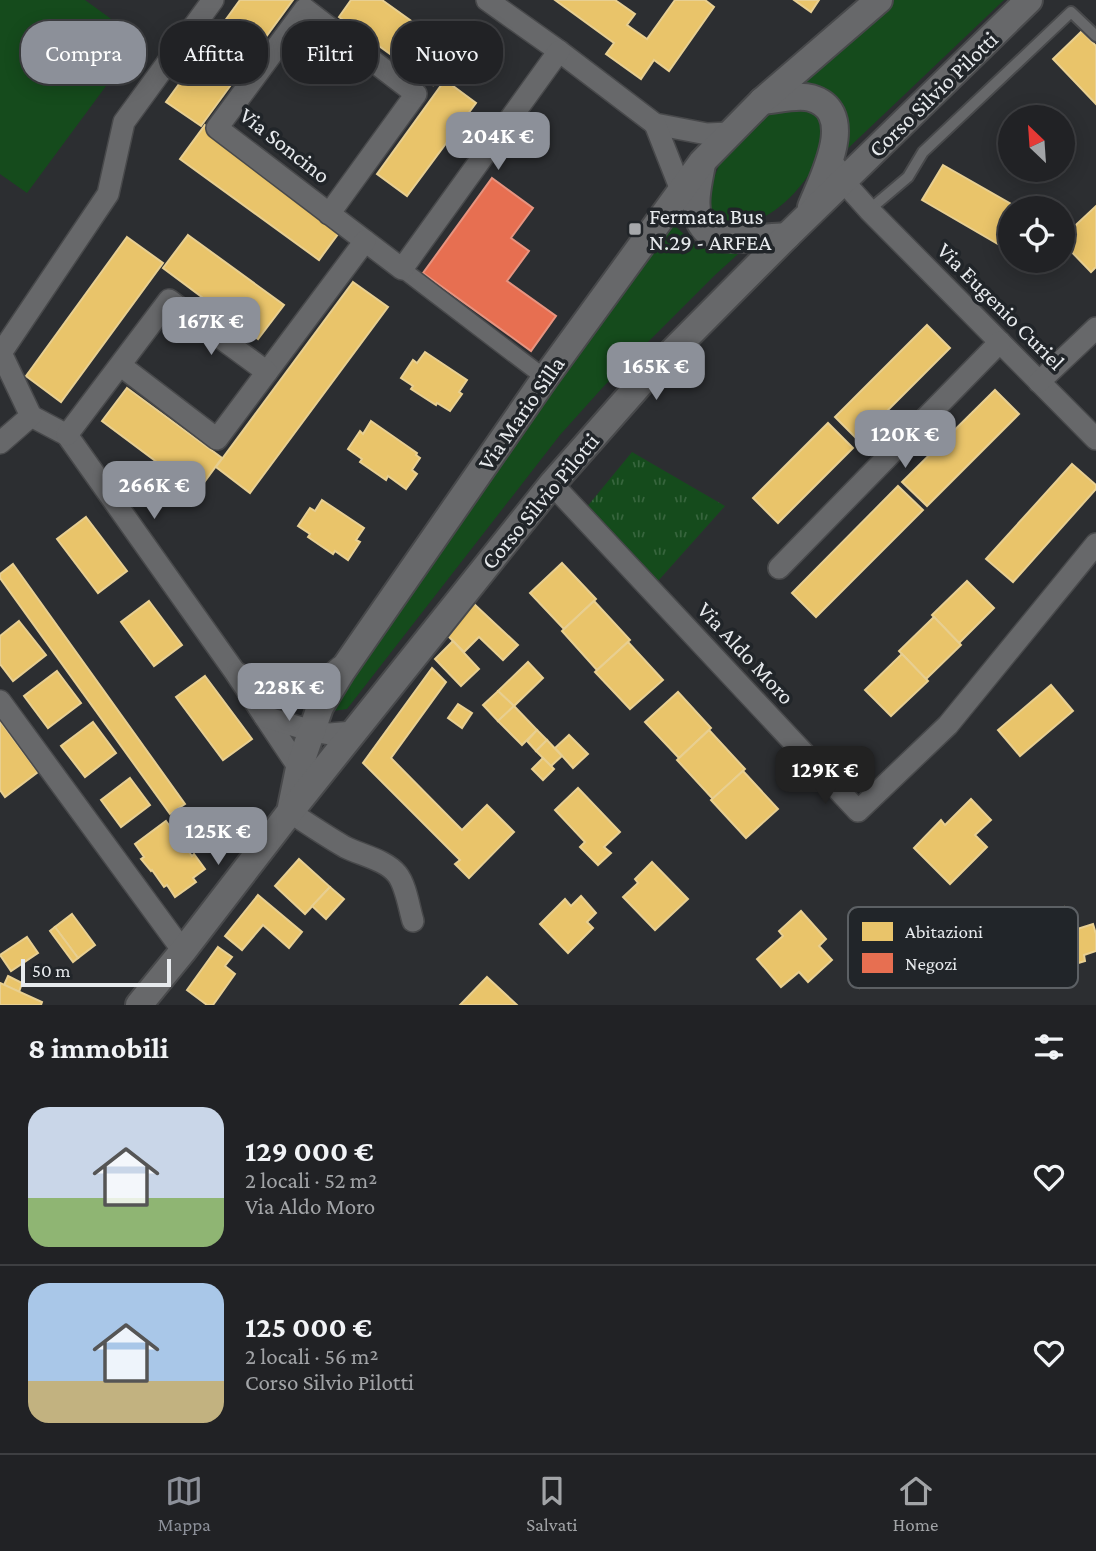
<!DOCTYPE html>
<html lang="it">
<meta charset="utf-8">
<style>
:root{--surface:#212225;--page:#2d2f32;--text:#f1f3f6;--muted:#a2a4a7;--line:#3e3f42;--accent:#8c9099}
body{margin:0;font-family:"Crimson Pro",serif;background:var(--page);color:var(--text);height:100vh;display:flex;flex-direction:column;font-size:26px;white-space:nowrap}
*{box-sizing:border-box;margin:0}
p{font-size:23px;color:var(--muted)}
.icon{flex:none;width:38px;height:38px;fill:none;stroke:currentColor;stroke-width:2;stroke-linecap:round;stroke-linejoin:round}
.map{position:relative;height:1005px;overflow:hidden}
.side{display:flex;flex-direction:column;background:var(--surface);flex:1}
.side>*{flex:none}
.top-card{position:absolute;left:21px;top:21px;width:700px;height:63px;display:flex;gap:14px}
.needle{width:46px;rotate:335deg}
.fabs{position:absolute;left:998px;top:105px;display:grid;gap:14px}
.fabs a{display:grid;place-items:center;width:77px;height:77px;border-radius:50%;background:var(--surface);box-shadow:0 4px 18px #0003,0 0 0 2px var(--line);font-size:35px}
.scale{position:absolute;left:21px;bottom:18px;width:150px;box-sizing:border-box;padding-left:7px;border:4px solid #e7eaed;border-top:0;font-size:19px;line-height:24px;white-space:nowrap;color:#e7eaed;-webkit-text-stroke:5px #212529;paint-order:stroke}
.price{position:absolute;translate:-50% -60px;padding:0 16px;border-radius:14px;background:var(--accent);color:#fff;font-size:23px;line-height:46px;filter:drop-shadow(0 2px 4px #0008)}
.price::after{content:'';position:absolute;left:50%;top:42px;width:21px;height:16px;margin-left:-10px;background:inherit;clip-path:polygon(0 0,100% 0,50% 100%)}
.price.selected{background:#222;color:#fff}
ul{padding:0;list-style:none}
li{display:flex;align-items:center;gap:21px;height:175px;padding:0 28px}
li+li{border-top:2px solid var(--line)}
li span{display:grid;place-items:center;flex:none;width:196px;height:140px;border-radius:21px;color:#555}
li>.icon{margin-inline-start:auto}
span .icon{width:84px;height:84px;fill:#fffc;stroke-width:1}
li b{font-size:30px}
h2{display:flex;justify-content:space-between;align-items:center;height:84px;padding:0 28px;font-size:30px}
.tag{padding:0 24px;border-radius:28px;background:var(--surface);box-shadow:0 4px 18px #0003,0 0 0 2px var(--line);font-size:24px;line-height:63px}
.tag.selected{background:var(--accent);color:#fff}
.tab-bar{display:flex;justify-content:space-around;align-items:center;height:98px;border-top:2px solid var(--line);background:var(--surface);font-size:19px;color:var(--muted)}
.tab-bar a{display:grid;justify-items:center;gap:4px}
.tab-bar .selected{color:var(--accent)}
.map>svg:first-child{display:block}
</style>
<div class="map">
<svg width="1096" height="1005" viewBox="0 0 1096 1005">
<defs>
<pattern id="park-tufts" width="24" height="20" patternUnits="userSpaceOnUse" patternTransform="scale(1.75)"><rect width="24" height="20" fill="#154b1c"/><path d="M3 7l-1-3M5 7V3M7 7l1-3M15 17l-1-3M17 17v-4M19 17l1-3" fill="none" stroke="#37653d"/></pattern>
</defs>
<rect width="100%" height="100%" fill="#2c2e31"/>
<g fill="#154b1c">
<path d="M0,0H85L140,40L27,193L0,174Z"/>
<path d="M894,0H1004L842,154L823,90L808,84L793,83Z"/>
<path d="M781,107L814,109C818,116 825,126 824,133C823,165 791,203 764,217C754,223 739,228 728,225C698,217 709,190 718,168C720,163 721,157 724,153C728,147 760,116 766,113C771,110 777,109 781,107Z"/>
<path d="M675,226L698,247L724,250L747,246L715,275L604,386L560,435L347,709L326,712L666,228Z"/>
</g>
<path fill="url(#park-tufts)" d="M632,452L725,506L658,581L586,508Z"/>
<g fill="#e9c46a" stroke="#e8cf91" stroke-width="2">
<path d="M240,0H293L201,126L166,102Z"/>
<path d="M351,0H382L456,53L433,85L339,17Z"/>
<path d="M555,0H615L635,14L627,25L647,39L675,0H705L714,7L669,71L654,60L641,79L606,54L614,43Z"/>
<path d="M794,0H819L811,12Z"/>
<path d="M1082,31L1096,46V104L1053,59Z"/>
<path d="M445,80L476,103L407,196L377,174Z"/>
<path d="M205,125L344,226L319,260L180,159Z"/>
<path d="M943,165L1018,208H1010V251L922,200Z"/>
<path d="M1096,206V267L1091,272L1062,242V238Z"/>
<path d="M188,235L284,305L258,339L163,268Z"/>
<path d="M127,237L163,263L61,402L26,376Z"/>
<path d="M353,282L388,307L250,493L216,467Z"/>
<path d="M927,325L950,348L858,440L835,417Z"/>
<path d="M425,352L467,380L459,392L462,394L450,411L437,403L436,405L411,389L413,386L401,378L413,360L417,363Z"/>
<path d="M127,388L222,458L197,492L102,421Z"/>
<path d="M995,390L1019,414L927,506L902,482Z"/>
<path d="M371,421L417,453L416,455L420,458L412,470L417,474L406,489L388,476L386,480L360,462L362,459L348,449L360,431L363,434Z"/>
<path d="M828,423L853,448L778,523L753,498Z"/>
<path d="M1072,464L1096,485V489L1013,582L986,559Z"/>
<path d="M898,486L923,510L816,617L792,593Z"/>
<path d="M322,500L364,528L356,540L360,542L348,560L335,551L333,554L308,537L310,534L298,526L310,508L315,511Z"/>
<path d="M86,517L127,571L98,593L57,539Z"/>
<path d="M562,563L596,599L564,629L530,593Z"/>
<path d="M13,564L185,804L170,814L0,578V574Z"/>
<path d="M967,581L994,608L959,643L932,615Z"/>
<path d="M149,601L182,645L154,666L121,622Z"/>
<path d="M594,601L630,640L597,670L562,631Z"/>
<path d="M473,603L518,645L503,660L479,637L464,652L448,636Z"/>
<path d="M934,617L961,645L926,679L899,651Z"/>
<path d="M19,621L46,655L13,681L0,664V636Z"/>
<path d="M453,641L479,669L461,686L435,659Z"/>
<path d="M628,642L663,680L630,709L595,672Z"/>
<path d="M902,654L928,681L891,716L865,690Z"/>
<path d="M528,662L543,678L514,706L498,691Z"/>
<path d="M432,668L446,682L391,758L462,830L487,805L514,832L469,878L455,864L460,860L363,763Z"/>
<path d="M57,671L81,703L48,728L24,696Z"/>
<path d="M205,676L252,739L223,760L176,697Z"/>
<path d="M1051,685L1073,711L1020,756L998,730Z"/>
<path d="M498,691L514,706L498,721L483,705Z"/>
<path d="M678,692L711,728L679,758L645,722Z"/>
<path d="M458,704L472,713L462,728L448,718Z"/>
<path d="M514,706L537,730L522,745L498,721Z"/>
<path d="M0,721L38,772L5,797L0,790Z"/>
<path d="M93,722L116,753L85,777L61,746Z"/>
<path d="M537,730L547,740L536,751L527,741Z"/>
<path d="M709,730L745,769L713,799L677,760Z"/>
<path d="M569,735L588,754L573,768L555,748Z"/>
<path d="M547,740L562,756L551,766L536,751Z"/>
<path d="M543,758L554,769L543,780L532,769Z"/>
<path d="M743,771L778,809L746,838L711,800Z"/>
<path d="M130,778L150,805L121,827L101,800Z"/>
<path d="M578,788L620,832L604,847L611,853L598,865L580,847L585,842L555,810Z"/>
<path d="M971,799L991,820L975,835L987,847L950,884L914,848L941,820L945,825Z"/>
<path d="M166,821L192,856L194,854L205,869L193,878L196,882L175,897L167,885L164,887L152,870L151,871L141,859L144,857L135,844Z"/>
<path d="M299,859L330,887L305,914L275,886Z"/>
<path d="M652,862L688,899L655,930L623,897L638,883L635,879Z"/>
<path d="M330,887L344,899L326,919L312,906Z"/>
<path d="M258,895L302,932L289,948L263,925L242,950L225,936Z"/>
<path d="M581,896L596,913L587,922L593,928L568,953L540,924L565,899L571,906Z"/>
<path d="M1064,907L1071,931L1093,924L1096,934V951L1084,955L1085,961L1055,970L1039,915Z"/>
<path d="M801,911L826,939L819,946L832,960L808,982L799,972L781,987L757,959L783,936L779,931Z"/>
<path d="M72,914L95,945L78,958L55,927Z"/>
<path d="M55,927L78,958L73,962L50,931Z"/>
<path d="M27,937L38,953L11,971L0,955Z"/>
<path d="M218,947L232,957L225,966L235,974L213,1005H207L187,990Z"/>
<path d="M866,967L873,982L860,988L853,972Z"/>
<path d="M8,976L22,983L19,992L4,985Z"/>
<path d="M487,977L517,1005H460Z"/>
<path d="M0,983L42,1002L41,1005H0Z"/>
</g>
<path fill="#e76f51" stroke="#e79480" stroke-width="2" d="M492,178L533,208L511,238L529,251L507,281L556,316L531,351L423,273Z"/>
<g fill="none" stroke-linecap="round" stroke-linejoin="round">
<defs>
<path id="service" d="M869,210L908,177L923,152L1071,12L1096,36"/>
<path id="pedestrian" d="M402,269L545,378"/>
<g id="minor">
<path d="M487,0L559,51L655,124L707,134L729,133"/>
<path d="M655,124L681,190"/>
<path d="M837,168L843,181L869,210L1096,439"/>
<path d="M329,214L416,94L305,9L217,128C279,175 340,222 402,269L559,51"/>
<path d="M267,372L365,241"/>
<path d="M1039,382L1096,328"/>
<path d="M31,416L67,435L235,672L299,768"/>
<path d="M67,435L169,300L267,372L217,439L120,365"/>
<path d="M0,443L31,416L1,353L108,194L124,122L213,0"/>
<path d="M552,484L858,811L948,725L1096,544"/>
<path d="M779,568L1000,342"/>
<path d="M237,673C261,685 286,699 313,688C323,684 332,673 340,667"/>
<path d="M0,701L183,951"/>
<path d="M265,717L312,731L330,734L353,732"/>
<path d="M290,812C308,824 326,836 345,847C361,855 386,860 397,874C406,885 409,908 413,921"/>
</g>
<g id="tertiary">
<path d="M762,101C776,100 798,94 811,98C859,112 822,179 811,207"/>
<path d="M702,164C699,181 693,203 699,220C701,226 707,233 714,236C730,242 768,237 787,236"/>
<path d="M291,807L299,768L320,707L342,671L545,378L702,162L762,101L879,0"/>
<path d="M139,1005L183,951L290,812L552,484L640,384L787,236L1029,0"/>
</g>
</defs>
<use href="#service" stroke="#48494b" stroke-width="14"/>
<use href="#pedestrian" stroke="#48494b" stroke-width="19"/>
<use href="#minor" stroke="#48494b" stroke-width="24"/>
<use href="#tertiary" stroke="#48494b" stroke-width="30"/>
<use href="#service" stroke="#67686a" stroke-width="10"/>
<use href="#pedestrian" stroke="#67686a" stroke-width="16"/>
<use href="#minor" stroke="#67686a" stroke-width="21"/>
<use href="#tertiary" stroke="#67686a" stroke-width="26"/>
</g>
<rect fill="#a6a8ab" stroke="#212529" stroke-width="2.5" x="628" y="222" width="14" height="14" rx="3.5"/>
<g text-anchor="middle" stroke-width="7" stroke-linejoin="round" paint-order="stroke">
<g font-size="23" fill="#e7eaed" stroke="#212529">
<text transform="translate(933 94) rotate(-44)" y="8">Corso Silvio Pilotti</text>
<text transform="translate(285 145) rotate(38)" y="8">Via Soncino</text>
<text transform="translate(1001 306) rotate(45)" y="8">Via Eugenio Curiel</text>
<text transform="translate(521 413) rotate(-55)" y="8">Via Mario Silla</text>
<text transform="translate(540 501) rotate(-50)" y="8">Corso Silvio Pilotti</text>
<text transform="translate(746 653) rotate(47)" y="8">Via Aldo Moro</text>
</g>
<g font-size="23" fill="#e7eaed" stroke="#212529" text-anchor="start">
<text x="649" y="224">Fermata Bus<tspan x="649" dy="26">N.29 - ARFEA</tspan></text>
</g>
</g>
<rect x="848" y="907" width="230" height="81" rx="10" fill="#212529" stroke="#5c6064" stroke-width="2"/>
<rect x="862" y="922" width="31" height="19" fill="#e9c46a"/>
<rect x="862" y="953" width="31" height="20" fill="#e76f51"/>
<g font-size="19" fill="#e7eaed">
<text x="905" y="938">Abitazioni</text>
<text x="905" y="970">Negozi</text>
</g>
</svg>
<div class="fabs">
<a><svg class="needle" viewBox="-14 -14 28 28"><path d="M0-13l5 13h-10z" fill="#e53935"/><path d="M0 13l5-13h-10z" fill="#a2a4a7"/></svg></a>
<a><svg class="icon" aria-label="locate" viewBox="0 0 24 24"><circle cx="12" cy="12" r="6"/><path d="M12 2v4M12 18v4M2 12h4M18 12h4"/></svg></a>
</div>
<div class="scale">50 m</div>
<b class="price" style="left:498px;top:172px">204K €</b>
<b class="price" style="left:211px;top:357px">167K €</b>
<b class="price" style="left:656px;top:402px">165K €</b>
<b class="price" style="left:905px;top:470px">120K €</b>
<b class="price" style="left:154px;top:521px">266K €</b>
<b class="price" style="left:289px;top:723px">228K €</b>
<b class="price selected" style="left:825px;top:806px">129K €</b>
<b class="price" style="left:218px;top:867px">125K €</b>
<div class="top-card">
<a class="tag selected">Compra</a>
<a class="tag">Affitta</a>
<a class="tag">Filtri</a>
<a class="tag">Nuovo</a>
</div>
</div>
<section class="side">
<h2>8 immobili<svg class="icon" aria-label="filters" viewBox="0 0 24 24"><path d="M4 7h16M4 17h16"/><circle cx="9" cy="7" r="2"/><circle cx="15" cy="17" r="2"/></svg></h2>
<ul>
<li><span style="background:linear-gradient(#c9d6e8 65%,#8fb573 0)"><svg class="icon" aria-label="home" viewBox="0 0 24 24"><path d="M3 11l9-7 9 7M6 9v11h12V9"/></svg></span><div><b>129 000 €</b><p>2 locali · 52 m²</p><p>Via Aldo Moro</p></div><svg class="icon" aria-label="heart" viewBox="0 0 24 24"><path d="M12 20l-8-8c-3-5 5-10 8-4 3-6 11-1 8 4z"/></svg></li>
<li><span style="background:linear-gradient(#a9c7e8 70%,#c2b280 0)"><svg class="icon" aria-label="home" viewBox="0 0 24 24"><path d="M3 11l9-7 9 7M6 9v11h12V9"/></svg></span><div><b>125 000 €</b><p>2 locali · 56 m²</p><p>Corso Silvio Pilotti</p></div><svg class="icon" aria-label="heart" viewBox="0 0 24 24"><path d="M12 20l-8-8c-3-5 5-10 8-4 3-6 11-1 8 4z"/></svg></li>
</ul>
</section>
<nav class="tab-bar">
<a class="selected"><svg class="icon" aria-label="map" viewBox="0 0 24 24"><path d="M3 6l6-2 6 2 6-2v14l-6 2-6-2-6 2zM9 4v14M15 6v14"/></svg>Mappa</a>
<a><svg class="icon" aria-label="saved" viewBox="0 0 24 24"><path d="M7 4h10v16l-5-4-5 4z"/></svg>Salvati</a>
<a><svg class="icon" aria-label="home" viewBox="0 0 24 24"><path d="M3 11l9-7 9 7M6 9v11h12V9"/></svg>Home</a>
</nav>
